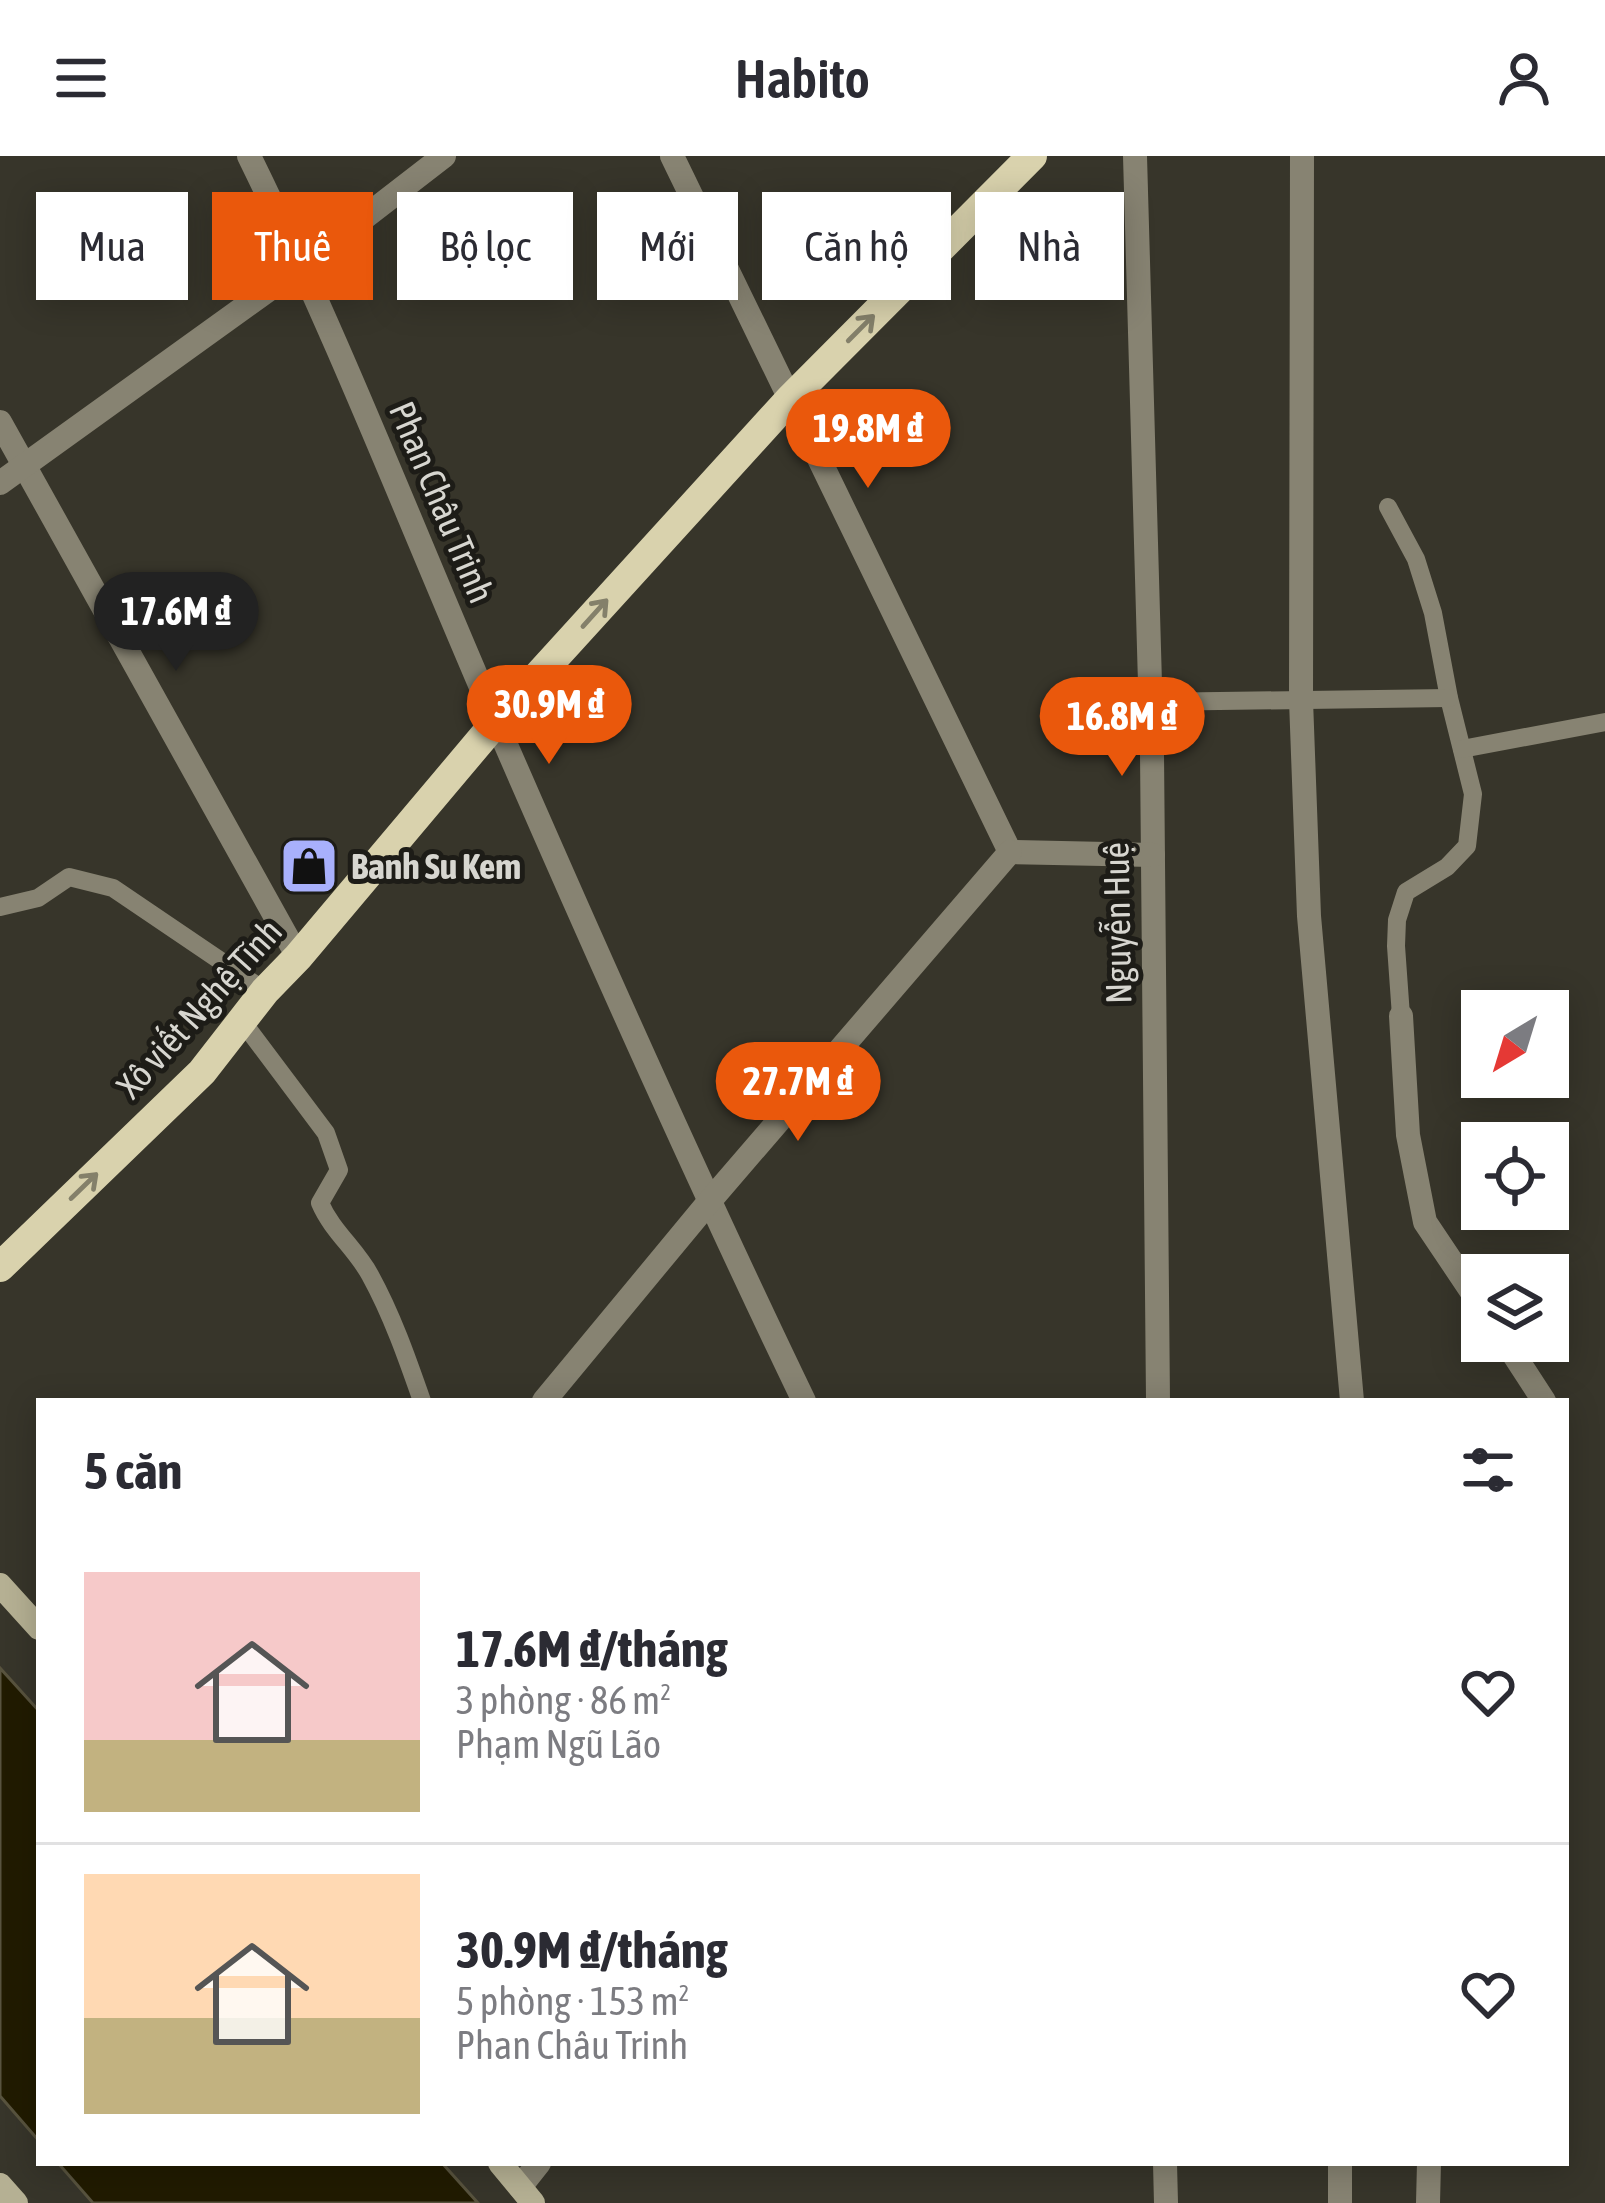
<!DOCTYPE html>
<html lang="vi">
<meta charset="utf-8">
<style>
:root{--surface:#fff;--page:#f7f7f7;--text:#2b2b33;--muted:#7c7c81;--line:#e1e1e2;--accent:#ea580c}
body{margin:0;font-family:"Asap Condensed",sans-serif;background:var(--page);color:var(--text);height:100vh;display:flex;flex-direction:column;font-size:45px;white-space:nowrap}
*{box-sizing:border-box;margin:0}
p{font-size:39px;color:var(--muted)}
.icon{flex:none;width:66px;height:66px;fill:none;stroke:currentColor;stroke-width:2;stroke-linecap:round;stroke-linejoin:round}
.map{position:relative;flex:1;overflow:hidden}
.panel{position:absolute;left:36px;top:1242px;width:1533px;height:768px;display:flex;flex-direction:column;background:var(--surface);border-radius:0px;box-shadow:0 6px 30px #0003}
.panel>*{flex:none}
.guide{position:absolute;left:36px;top:36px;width:1533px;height:108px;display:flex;gap:24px}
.needle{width:78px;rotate:218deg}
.tools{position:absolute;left:1461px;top:834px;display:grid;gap:24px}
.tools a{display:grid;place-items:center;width:108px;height:108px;border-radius:0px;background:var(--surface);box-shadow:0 6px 30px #0003;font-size:60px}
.price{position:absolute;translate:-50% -102px;padding:0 27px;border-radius:42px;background:var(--accent);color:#fff;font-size:39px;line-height:78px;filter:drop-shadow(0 3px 6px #0008)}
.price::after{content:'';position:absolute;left:50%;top:72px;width:36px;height:27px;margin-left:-18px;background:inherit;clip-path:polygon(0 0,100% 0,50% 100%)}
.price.active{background:#222;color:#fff}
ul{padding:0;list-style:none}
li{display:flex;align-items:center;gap:36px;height:300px;padding:0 48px}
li+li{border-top:3px solid var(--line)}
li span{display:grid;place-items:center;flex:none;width:336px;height:240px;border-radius:0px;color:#555}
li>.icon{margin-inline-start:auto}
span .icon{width:144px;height:144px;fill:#fffc;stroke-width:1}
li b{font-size:51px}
h2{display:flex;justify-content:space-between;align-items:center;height:144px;padding:0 48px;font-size:51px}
.chip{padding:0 42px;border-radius:0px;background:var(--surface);box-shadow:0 6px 30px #0003;font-size:42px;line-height:108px}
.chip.active{background:var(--accent);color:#fff}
header{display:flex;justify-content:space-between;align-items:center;height:156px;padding:0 48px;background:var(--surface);font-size:54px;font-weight:600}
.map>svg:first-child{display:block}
</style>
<header><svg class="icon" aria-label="menu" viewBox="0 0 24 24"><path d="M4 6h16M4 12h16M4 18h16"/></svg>Habito<svg class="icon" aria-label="person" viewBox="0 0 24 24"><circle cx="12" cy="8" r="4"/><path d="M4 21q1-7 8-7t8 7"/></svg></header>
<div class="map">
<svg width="1605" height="2047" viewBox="0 0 1605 2047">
<rect width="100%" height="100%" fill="#37352a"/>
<g fill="#211b00" stroke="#58533e" stroke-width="3">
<path d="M0,1512L39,1555V1985L0,1940Z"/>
<path d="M58,2007H442L478,2047H93Z"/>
</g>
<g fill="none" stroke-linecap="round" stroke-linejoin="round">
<g stroke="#878372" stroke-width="18">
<path d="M1388,351L1416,403L1433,457L1449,542L1473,638L1467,690L1447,711L1406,736L1397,764L1396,790L1401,860"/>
<path d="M1149,546L1449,542"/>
<path d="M1462,593L1605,566"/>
<path d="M0,751L38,742L69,721L113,732L265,835"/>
<path d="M242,865L326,977L339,1014L320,1047C332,1075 356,1093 370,1119C392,1159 407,1202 422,1245"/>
</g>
<g stroke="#878372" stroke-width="24">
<path d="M249,0C340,185 414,377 496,566C595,794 696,1021 804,1245"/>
<path d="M672,0L1010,696"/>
<path d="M1135,0L1152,598L1158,1245"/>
<path d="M1302,0L1301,544L1309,760L1352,1245"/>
<path d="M0,266L298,801"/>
<path d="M0,327L303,109L444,0"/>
<path d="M1010,696L1153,699"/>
<path d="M1401,860L1408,979L1425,1066L1482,1151"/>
<path d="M1505,1185L1544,1245"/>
<path d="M544,1245L708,1047L1010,696"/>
<path d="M1165,2007L1166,2047"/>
<path d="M1340,2007V2047"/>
<path d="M520,2031L539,2007"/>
<path d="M1428,2047L1429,2007"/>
</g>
<g stroke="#b5b093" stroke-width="24">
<path d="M0,1429L39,1472"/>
<path d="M500,2007L533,2047"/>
<path d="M0,2029L16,2047"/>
</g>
<path stroke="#d9d2ad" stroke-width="30" d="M0,1111L202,916L265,835L298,801L496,566L790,243L1032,0"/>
</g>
<defs><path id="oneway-shaft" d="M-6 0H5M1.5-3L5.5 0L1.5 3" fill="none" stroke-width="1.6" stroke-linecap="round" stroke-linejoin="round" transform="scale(3)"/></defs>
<g stroke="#84806a">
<use href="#oneway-shaft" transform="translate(861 172) rotate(-45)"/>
<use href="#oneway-shaft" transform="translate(595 457) rotate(-48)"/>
<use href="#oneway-shaft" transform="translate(84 1030) rotate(-44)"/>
</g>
<defs>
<symbol id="shop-square" viewBox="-11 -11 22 22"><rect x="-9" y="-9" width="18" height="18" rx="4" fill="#a8b0fc" stroke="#1d1c17"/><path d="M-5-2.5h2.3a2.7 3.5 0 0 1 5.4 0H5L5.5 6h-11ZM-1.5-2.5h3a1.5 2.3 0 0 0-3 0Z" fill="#111"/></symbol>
</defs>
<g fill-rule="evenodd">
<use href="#shop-square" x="276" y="677" width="66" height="66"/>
</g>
<g text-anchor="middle" stroke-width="10" stroke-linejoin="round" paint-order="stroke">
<g font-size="36" fill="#d7d6d0" stroke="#1d1c17">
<text transform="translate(442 346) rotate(67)" y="13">Phan Châu Trinh</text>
<text transform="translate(1117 767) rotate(-91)" y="13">Nguyễn Huệ</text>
<text transform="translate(199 852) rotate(-48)" y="13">Xô viết Nghệ Tĩnh</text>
</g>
<g font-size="36" font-weight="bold" fill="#d7d6d0" stroke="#1d1c17" text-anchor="start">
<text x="351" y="723">Banh Su Kem</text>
</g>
</g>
</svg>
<div class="tools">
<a><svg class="needle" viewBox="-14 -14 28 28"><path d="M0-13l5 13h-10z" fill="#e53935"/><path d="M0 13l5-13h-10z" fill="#7c7c81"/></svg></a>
<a><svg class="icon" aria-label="locate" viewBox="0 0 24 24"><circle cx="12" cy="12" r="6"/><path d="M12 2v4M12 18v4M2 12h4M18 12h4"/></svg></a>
<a><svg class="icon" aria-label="layers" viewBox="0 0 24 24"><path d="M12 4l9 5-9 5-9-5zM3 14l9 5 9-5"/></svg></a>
</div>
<b class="price" style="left:868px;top:335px">19.8M ₫</b>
<b class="price active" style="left:176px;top:518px">17.6M ₫</b>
<b class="price" style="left:549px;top:611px">30.9M ₫</b>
<b class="price" style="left:1122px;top:623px">16.8M ₫</b>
<b class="price" style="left:798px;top:988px">27.7M ₫</b>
<div class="guide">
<a class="chip">Mua</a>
<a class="chip active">Thuê</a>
<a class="chip">Bộ lọc</a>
<a class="chip">Mới</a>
<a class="chip">Căn hộ</a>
<a class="chip">Nhà</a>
</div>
<section class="panel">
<h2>5 căn<svg class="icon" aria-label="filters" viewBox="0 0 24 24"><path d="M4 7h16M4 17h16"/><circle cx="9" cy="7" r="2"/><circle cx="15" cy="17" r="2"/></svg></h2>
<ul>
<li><span style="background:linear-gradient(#f6c9c9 70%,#c2b280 0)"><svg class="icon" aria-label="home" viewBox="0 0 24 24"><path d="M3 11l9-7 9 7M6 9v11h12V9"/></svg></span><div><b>17.6M ₫/tháng</b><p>3 phòng · 86 m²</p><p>Phạm Ngũ Lão</p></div><svg class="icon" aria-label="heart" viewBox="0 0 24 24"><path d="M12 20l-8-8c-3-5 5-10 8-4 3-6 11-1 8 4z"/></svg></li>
<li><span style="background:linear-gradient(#ffd9b3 60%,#c2b280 0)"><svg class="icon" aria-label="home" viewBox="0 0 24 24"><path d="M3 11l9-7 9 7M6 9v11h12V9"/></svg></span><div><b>30.9M ₫/tháng</b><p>5 phòng · 153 m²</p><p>Phan Châu Trinh</p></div><svg class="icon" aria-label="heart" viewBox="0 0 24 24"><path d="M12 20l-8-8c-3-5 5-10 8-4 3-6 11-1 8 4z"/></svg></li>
</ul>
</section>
</div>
